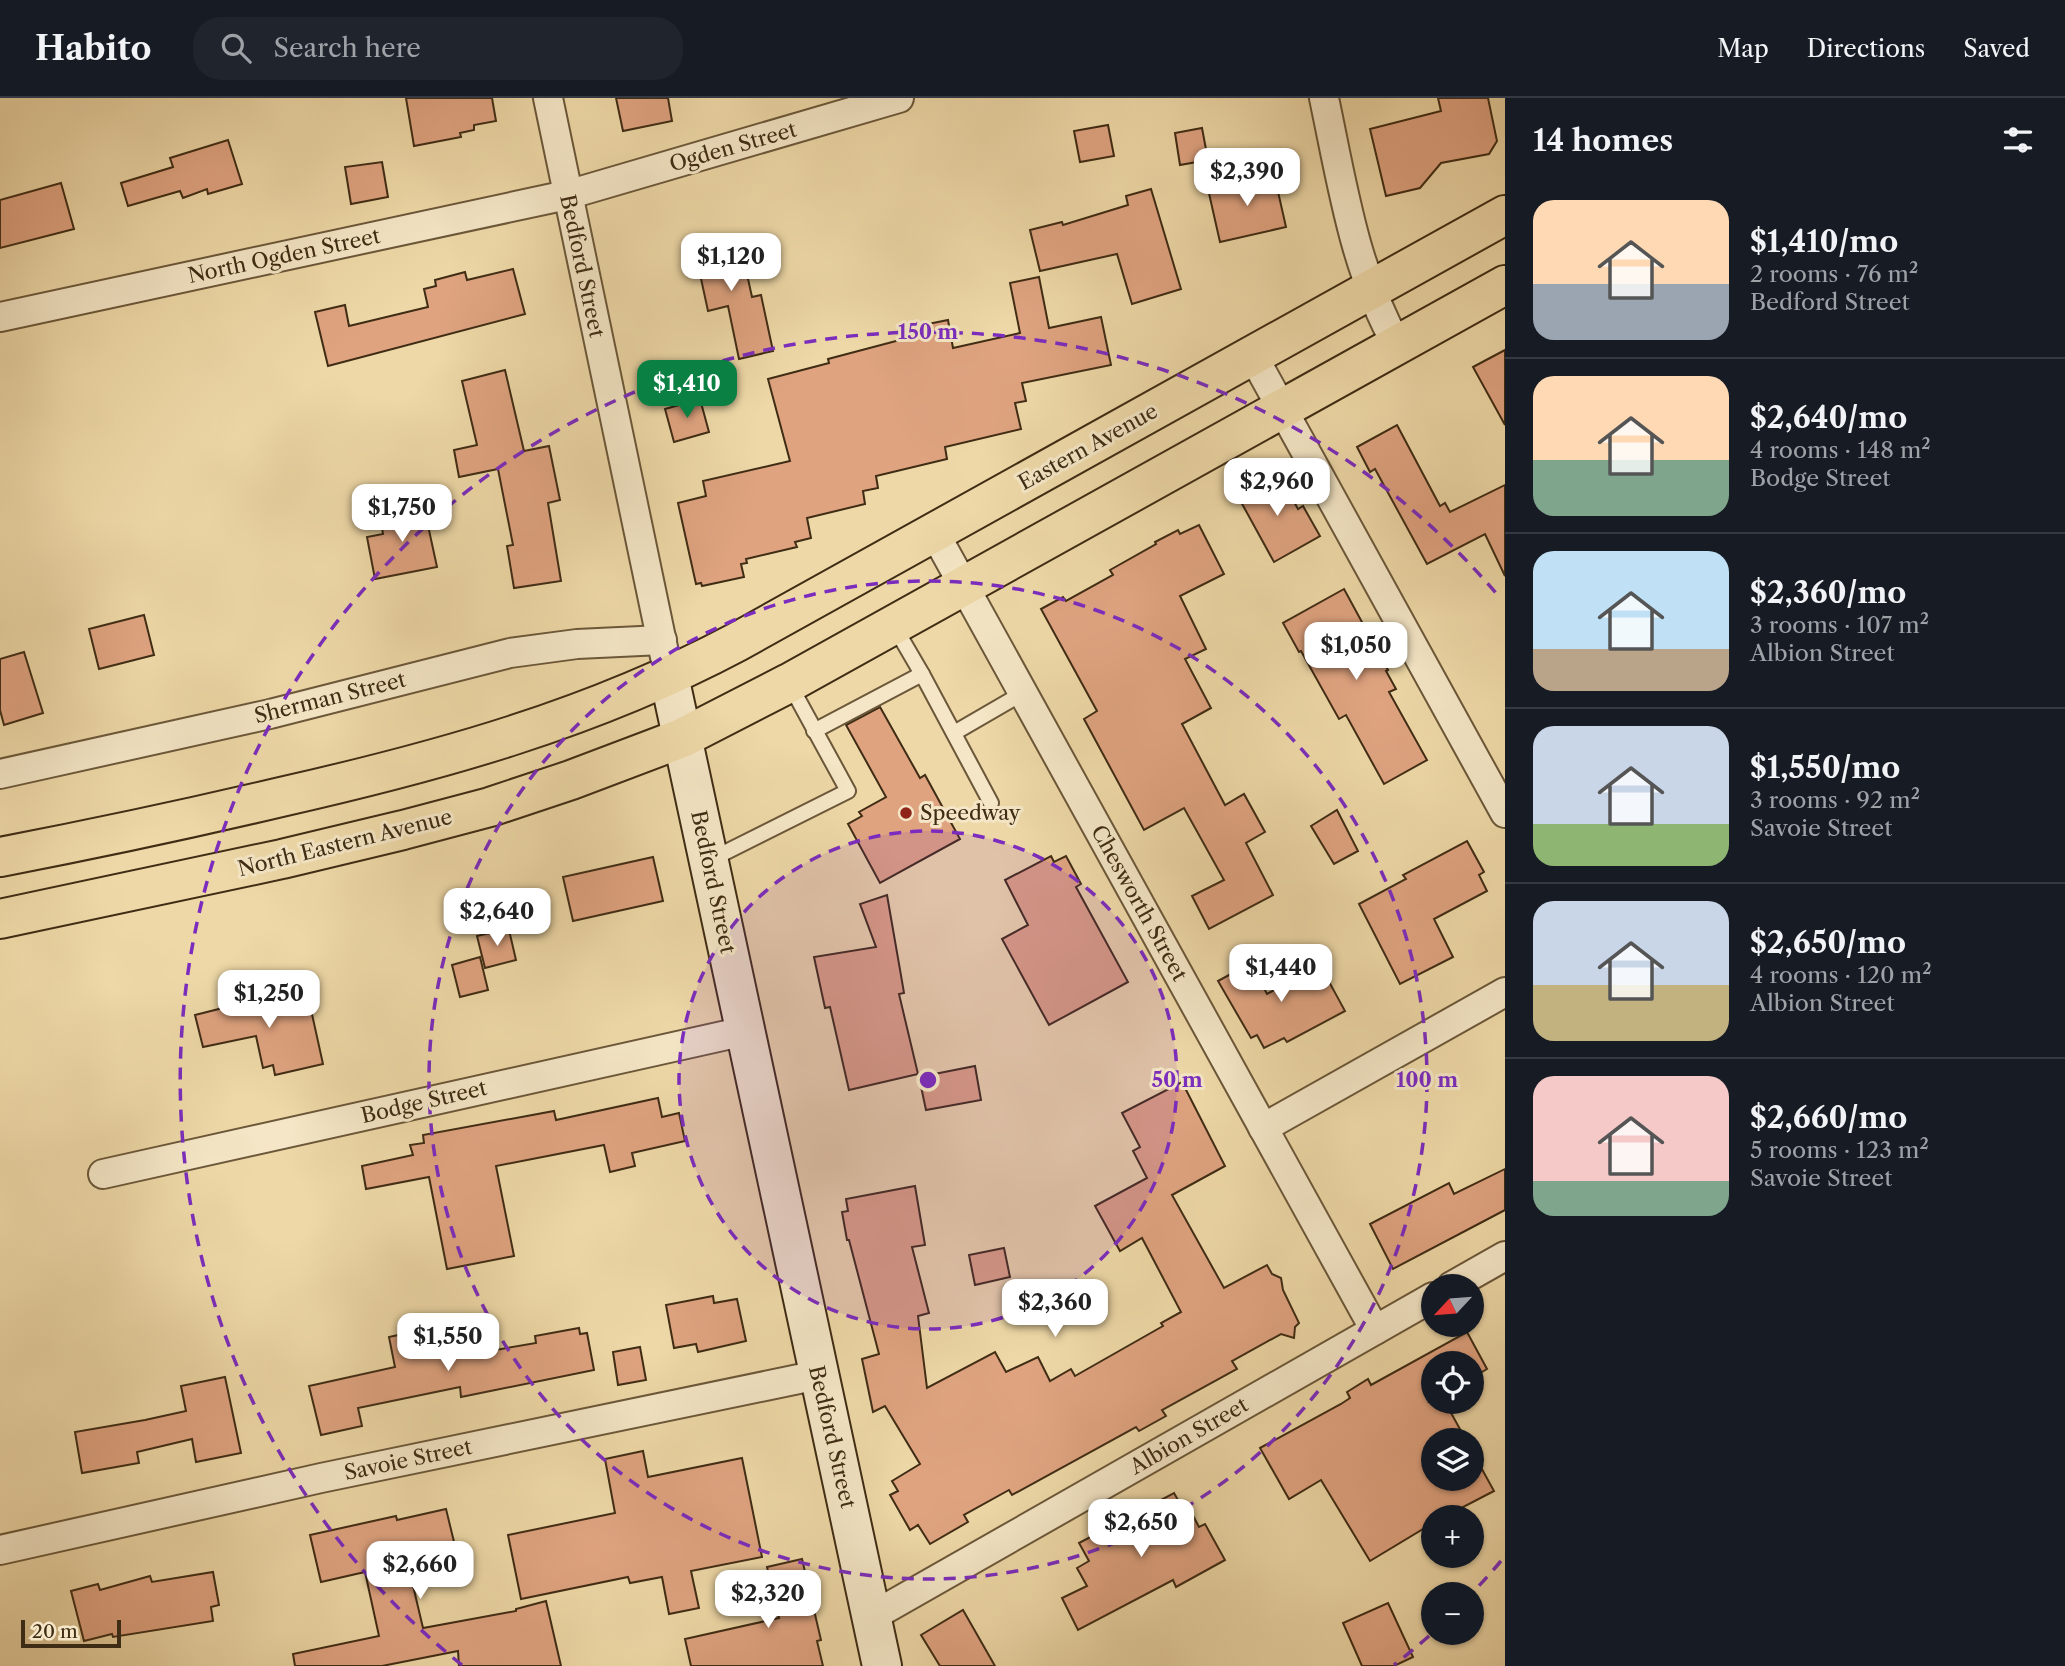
<!DOCTYPE html>
<meta charset="utf-8">
<style>
:root{--surface:#171b24;--page:#20242c;--text:#f1f3f6;--muted:#9ea1a6;--line:#363941;--accent:#0b8043}
body{margin:0;font-family:"Libre Caslon Text",serif;background:var(--page);color:var(--text);height:100vh;display:flex;flex-direction:column;font-size:26px;white-space:nowrap}
*{box-sizing:border-box;margin:0}
p{font-size:23px;color:var(--muted)}
.icon{flex:none;width:38px;height:38px;fill:none;stroke:currentColor;stroke-width:2;stroke-linecap:round;stroke-linejoin:round}
.map{position:relative;flex:1;overflow:hidden}
.side{display:flex;flex-direction:column;background:var(--surface);width:560px}
.side>*{flex:none}
.needle{width:46px;rotate:244deg}
.fabs{position:absolute;left:1421px;top:1176px;display:grid;gap:14px}
.fabs a{display:grid;place-items:center;width:63px;height:63px;border-radius:50%;background:var(--surface);box-shadow:0 2px 5px #0004;font-size:35px}
.scale{position:absolute;left:21px;bottom:18px;width:100px;box-sizing:border-box;padding-left:7px;border:4px solid #3f2c14;border-top:0;font-size:19px;line-height:24px;white-space:nowrap;color:#3f2c14;-webkit-text-stroke:5px #f4e6c6;paint-order:stroke}
.price{position:absolute;translate:-50% -60px;padding:0 16px;border-radius:14px;background:#fff;color:#222;font-size:23px;line-height:46px;filter:drop-shadow(0 2px 4px #0008)}
.price::after{content:'';position:absolute;left:50%;top:42px;width:21px;height:16px;margin-left:-10px;background:inherit;clip-path:polygon(0 0,100% 0,50% 100%)}
.price.active{background:var(--accent);color:#fff}
ul{padding:0;list-style:none}
li{display:flex;align-items:center;gap:21px;height:175px;padding:0 28px}
li+li{border-top:2px solid var(--line)}
li span{display:grid;place-items:center;flex:none;width:196px;height:140px;border-radius:21px;color:#555}
li>.icon{margin-inline-start:auto}
span .icon{width:84px;height:84px;fill:#fffc;stroke-width:1}
li b{font-size:30px}
h2{display:flex;justify-content:space-between;align-items:center;height:84px;padding:0 28px;font-size:30px}
header{display:flex;align-items:center;gap:42px;box-sizing:border-box;height:98px;padding:0 35px;background:var(--surface);border-bottom:2px solid var(--line)}
header strong{font-size:33px}
nav{display:flex;gap:38px;margin-inline-start:auto;font-size:24px}
.search{width:490px;height:63px;background:var(--page);display:flex;align-items:center;gap:18px;box-sizing:border-box;padding:0 24px;border-radius:28px;color:var(--muted);font-size:26px}
main{display:flex;flex:1;min-height:0}
.map>svg:first-child{display:block}
</style>
<header>
<strong>Habito</strong>
<div class="search"><svg class="icon" aria-label="search" viewBox="0 0 24 24"><circle cx="10" cy="10" r="6"/><path d="M15 15l6 6"/></svg>Search here</div>
<nav><a>Map</a><a>Directions</a><a>Saved</a></nav>
</header>
<main>
<div class="map">
<svg width="1505" height="1568" viewBox="0 0 1505 1568">
<rect width="100%" height="100%" fill="#eed8a7"/>
<filter id="stains"><feTurbulence type="fractalNoise" baseFrequency=".00286" numOctaves="4"/><feColorMatrix values="0 0 0 0 .2 0 0 0 0 .09 0 0 0 0 .02 0 0 0 .5 -.17"/></filter>
<radialGradient id="worn" r=".72"><stop offset=".6" stop-color="#630" stop-opacity="0"/><stop offset="1" stop-color="#630" stop-opacity=".3"/></radialGradient>
<g fill="#dfa380" stroke="#3f2c14" stroke-width="2">
<path d="M406,0H492L496,23L474,27V32L460,35L461,39L414,48Z"/>
<path d="M616,0H668L672,23L623,33Z"/>
<path d="M1438,0H1488L1497,43L1489,56L1441,65L1420,90L1386,98L1370,31L1441,13Z"/>
<path d="M1108,27L1114,58L1080,64L1074,33Z"/>
<path d="M1202,30L1208,62L1180,67L1175,35Z"/>
<path d="M228,42L242,86L208,96L207,91L183,100L180,93L128,108L121,85L173,69L170,60Z"/>
<path d="M382,64L388,99L351,106L345,69Z"/>
<path d="M1274,76L1286,129L1220,144L1208,91Z"/>
<path d="M61,85L74,131L0,150V102Z"/>
<path d="M1151,91L1181,191L1132,206L1117,156L1040,173L1030,132L1062,124L1063,127L1128,107L1126,98Z"/>
<path d="M739,140L752,199L761,197L773,253L739,261L728,208L708,213L700,176L688,178L682,153Z"/>
<path d="M513,171L525,216L328,268L315,214L345,207L349,228L428,209L424,191L436,188L435,182L465,174L467,182Z"/>
<path d="M1039,179L1049,230L1101,219L1111,267L1022,285L1026,303L1015,305L1021,331L945,349L947,361L876,378L878,390L863,393L865,406L807,420L811,440L795,444L797,449L746,461L747,465L741,466L744,479L702,488L701,485L696,486L678,405L706,398L703,383L790,363L768,281L829,265L828,261L915,238L913,229L948,222L953,250L1020,235L1010,185Z"/>
<path d="M1505,252V327L1473,269Z"/>
<path d="M505,272L524,353L549,348L560,402L548,405L561,483L514,490L507,448L513,447L498,371L459,379L454,352L477,347L462,283Z"/>
<path d="M700,301L709,334L674,344L665,311Z"/>
<path d="M1397,327L1440,408L1445,405L1450,414L1505,387V478L1485,436L1427,466L1375,371L1370,374L1357,349Z"/>
<path d="M1260,379L1265,389L1281,380L1298,411L1303,408L1320,438L1274,464L1235,393Z"/>
<path d="M424,409L437,469L375,481L367,439L383,436L380,417Z"/>
<path d="M1199,427L1224,476L1180,498L1206,551L1185,561L1211,610L1182,626L1225,707L1244,696L1265,734L1246,745L1273,797L1209,831L1192,798L1224,782L1184,710L1144,732L1084,621L1097,613L1041,511L1063,499L1066,503L1113,477L1110,472L1156,446L1155,444L1178,432L1180,436Z"/>
<path d="M1344,491L1388,572L1386,573L1396,591L1389,594L1427,662L1384,686L1346,617L1339,621L1301,553L1299,554L1283,525Z"/>
<path d="M144,517L154,557L99,571L89,531Z"/>
<path d="M24,554L43,615L4,627L0,612V561Z"/>
<path d="M880,609L920,680L925,677L960,741L880,785L848,726L862,718L859,714L886,699L846,627Z"/>
<path d="M1337,712L1358,753L1334,766L1311,728Z"/>
<path d="M1467,743L1484,774L1479,777L1487,793L1434,821L1453,859L1400,886L1359,806L1406,781L1403,777Z"/>
<path d="M1051,758L1054,764L1066,758L1081,786L1076,789L1128,884L1049,927L1002,841L1028,827L1005,782Z"/>
<path d="M653,759L663,803L573,823L563,779Z"/>
<path d="M887,797L903,889L904,895L899,896L918,976L849,992L830,909L825,910L814,859L876,849L860,806Z"/>
<path d="M503,832H509L516,862L485,870L477,838Z"/>
<path d="M480,859L488,892L460,899L452,867Z"/>
<path d="M1251,865L1267,896L1320,867L1345,913L1287,944L1284,940L1264,950L1257,937L1251,940L1218,883Z"/>
<path d="M306,889L323,966L275,977L273,967L263,970L256,938L203,949L195,917Z"/>
<path d="M975,968L981,1002L926,1012L919,979Z"/>
<path d="M1182,984L1225,1068L1172,1097L1224,1190L1267,1167L1272,1176L1281,1180L1283,1192L1299,1225L1295,1229L1294,1240L1281,1236L1232,1263L1237,1271L1162,1312L1166,1318L1139,1333L1136,1329L1012,1397L1009,1392L964,1417L968,1424L930,1446L918,1427L910,1432L890,1397L898,1393L892,1383L920,1366L885,1308L873,1314L862,1261L879,1256L849,1142H847L842,1114L848,1113L846,1101L915,1088L925,1147L912,1149L929,1215L918,1218L927,1290L995,1254L1006,1274L1038,1259L1050,1283L1071,1271L1075,1278L1163,1228L1161,1225L1181,1214L1142,1140L1120,1153L1095,1108L1147,1080L1133,1053L1140,1049L1122,1015Z"/>
<path d="M658,1000L662,1019L679,1015L685,1043L632,1055L635,1068L610,1074L604,1047L496,1068L514,1158L447,1171L429,1079L366,1091L362,1068L413,1057L410,1047L424,1045L423,1037L554,1013L556,1022Z"/>
<path d="M1505,1071V1112L1393,1171L1370,1126L1449,1085L1454,1096Z"/>
<path d="M1004,1150L1010,1179L975,1187L969,1157Z"/>
<path d="M713,1198L714,1205L737,1201L746,1243L698,1254L696,1246L674,1250L666,1207Z"/>
<path d="M431,1230L432,1235L443,1233L449,1260L536,1245L535,1238L579,1230L580,1236L587,1235L594,1272L461,1299L460,1289L358,1310L362,1328L321,1337L309,1288L395,1269L389,1239Z"/>
<path d="M1467,1234L1487,1271L1472,1280V1265H1433V1302L1430,1304H1445L1466,1342H1433V1381H1472V1353L1494,1393L1444,1419H1433V1425L1370,1463L1321,1382L1289,1401L1260,1350L1341,1306L1350,1300L1347,1294L1368,1281L1371,1287Z"/>
<path d="M640,1249L646,1282L618,1287L613,1254Z"/>
<path d="M225,1279L241,1355L196,1364L192,1341L137,1354L139,1365L82,1375L75,1334L145,1322L186,1313L181,1288Z"/>
<path d="M643,1353L648,1379L742,1360L762,1459L691,1473L699,1510L669,1516L662,1479L630,1485L628,1479L521,1501L508,1437L615,1415L605,1361Z"/>
<path d="M1174,1395L1183,1411L1188,1408L1199,1429L1205,1426L1225,1462L1176,1489L1173,1482L1078,1532L1062,1500L1087,1488L1077,1470L1089,1463L1079,1445Z"/>
<path d="M446,1411L456,1452L450,1453L454,1469L411,1479L423,1530L516,1513V1511L546,1503L561,1568H459L458,1553L382,1568H295L293,1556L379,1538L365,1474L321,1484L310,1437L396,1418L397,1422Z"/>
<path d="M802,1461L821,1542L817,1543L823,1568H691L685,1541L779,1520L767,1469Z"/>
<path d="M213,1474L219,1507L211,1509L213,1523L113,1539L112,1536L84,1543L71,1493L98,1486L100,1492L150,1478L152,1484Z"/>
<path d="M1388,1505L1413,1559L1394,1568H1362L1343,1525Z"/>
<path d="M963,1512L995,1568H940L921,1537Z"/>
</g>
<g fill="none" stroke-linecap="round" stroke-linejoin="round">
<defs>
<g id="service">
<path d="M922,576L991,705"/>
<path d="M814,633L922,576L894,528"/>
<path d="M954,635L1023,595"/>
<path d="M710,762L848,693L789,585"/>
</g>
<g id="minor">
<path d="M548,0L665,559"/>
<path d="M1324,0C1342,85 1354,170 1397,247"/>
<path d="M0,219L567,97L899,0"/>
<path d="M1253,258L1505,715"/>
<path d="M934,434L1375,1232"/>
<path d="M0,676L270,616L510,555L577,546L662,542"/>
<path d="M1263,1030L1505,894"/>
<path d="M103,1076L745,933"/>
<path d="M1452,1188L1505,1158"/>
<path d="M0,1452L321,1380L818,1277"/>
<path d="M871,1519L1433,1199"/>
</g>
<path id="secondary" d="M669,578L882,1568"/>
<g id="primary">
<path d="M0,759C94,741 188,721 281,699C440,663 592,621 737,544L1505,117"/>
<path d="M0,821L282,761L403,732L490,709L571,682L682,640L789,585L1505,187"/>
</g>
</defs>
<use href="#service" stroke="#6b5739" stroke-width="18"/>
<use href="#minor" stroke="#6b5739" stroke-width="32"/>
<use href="#secondary" stroke="#3f2c14" stroke-width="42"/>
<use href="#primary" stroke="#3f2c14" stroke-width="42"/>
<use href="#service" stroke="#f4e6c6" stroke-width="14"/>
<use href="#minor" stroke="#f4e6c6" stroke-width="28"/>
<use href="#secondary" stroke="#f4e6c6" stroke-width="38"/>
<use href="#primary" stroke="#eed8a7" stroke-width="38"/>
</g>
<circle cx="928" cy="982" r="249" fill="#7b2cbf" fill-opacity=".12"/>
<g fill="none" stroke="#7b2cbf" stroke-width="3.5" stroke-dasharray="12 9">
<circle cx="928" cy="982" r="249"/>
<circle cx="928" cy="982" r="499"/>
<path d="M1501 1463A748 748 0 0 1 1475 1492M1429 1538A748 748 0 0 1 1394 1567M462 1567A748 748 0 1 1 1501 501"/>
</g>
<circle fill="#8f2418" stroke="#f4e6c6" stroke-width="2.5" cx="906" cy="715" r="7"/>
<g text-anchor="middle" stroke-width="6" stroke-linejoin="round" paint-order="stroke">
<g font-size="21" fill="#3f2c14" stroke="#f4e6c6">
<text transform="translate(733 49) rotate(-16)" y="7">Ogden Street</text>
<text transform="translate(284 158) rotate(-12)" y="7">North Ogden Street</text>
<text transform="translate(582 168) rotate(78)" y="7">Bedford Street</text>
<text transform="translate(1088 349) rotate(-29)" y="7">Eastern Avenue</text>
<text transform="translate(330 600) rotate(-14)" y="7">Sherman Street</text>
<text transform="translate(345 745) rotate(-14)" y="7">North Eastern Avenue</text>
<text transform="translate(713 784) rotate(78)" y="7">Bedford Street</text>
<text transform="translate(1139 805) rotate(61)" y="7">Chesworth Street</text>
<text transform="translate(424 1004) rotate(-13)" y="7">Bodge Street</text>
<text transform="translate(1189 1338) rotate(-30)" y="7">Albion Street</text>
<text transform="translate(832 1339) rotate(77)" y="7">Bedford Street</text>
<text transform="translate(408 1362) rotate(-12)" y="7">Savoie Street</text>
</g>
<g font-size="21" fill="#3f2c14" stroke="#f4e6c6" text-anchor="start">
<text x="920" y="722">Speedway</text>
</g>
</g>
<circle cx="928" cy="982" r="10" fill="#7b2cbf" stroke="#f4e6c6" stroke-width="3.5"/>
<g font-size="21" text-anchor="middle" font-weight="bold" fill="#7b2cbf" stroke="#f4e6c6" stroke-width="6" stroke-linejoin="round" paint-order="stroke">
<text x="928" y="241">150 m</text>
<text x="1177" y="989">50 m</text>
<text x="1427" y="989">100 m</text>
</g>
<rect width="100%" height="100%" filter="url(#stains)"/>
<rect width="100%" height="100%" fill="url(#worn)"/>
</svg>
<div class="fabs">
<a><svg class="needle" viewBox="-14 -14 28 28"><path d="M0-13l5 13h-10z" fill="#e53935"/><path d="M0 13l5-13h-10z" fill="#9ea1a6"/></svg></a>
<a><svg class="icon" aria-label="locate" viewBox="0 0 24 24"><circle cx="12" cy="12" r="6"/><path d="M12 2v4M12 18v4M2 12h4M18 12h4"/></svg></a>
<a><svg class="icon" aria-label="layers" viewBox="0 0 24 24"><path d="M12 4l9 5-9 5-9-5zM3 14l9 5 9-5"/></svg></a>
<a>+</a>
<a>−</a>
</div>
<div class="scale">20 m</div>
<b class="price" style="left:1247px;top:110px">$2,390</b>
<b class="price" style="left:731px;top:195px">$1,120</b>
<b class="price active" style="left:687px;top:322px">$1,410</b>
<b class="price" style="left:1277px;top:420px">$2,960</b>
<b class="price" style="left:402px;top:446px">$1,750</b>
<b class="price" style="left:1356px;top:584px">$1,050</b>
<b class="price" style="left:497px;top:850px">$2,640</b>
<b class="price" style="left:1281px;top:906px">$1,440</b>
<b class="price" style="left:269px;top:932px">$1,250</b>
<b class="price" style="left:1055px;top:1241px">$2,360</b>
<b class="price" style="left:448px;top:1275px">$1,550</b>
<b class="price" style="left:1141px;top:1461px">$2,650</b>
<b class="price" style="left:420px;top:1503px">$2,660</b>
<b class="price" style="left:768px;top:1532px">$2,320</b>
</div>
<section class="side">
<h2>14 homes<svg class="icon" aria-label="filters" viewBox="0 0 24 24"><path d="M4 7h16M4 17h16"/><circle cx="9" cy="7" r="2"/><circle cx="15" cy="17" r="2"/></svg></h2>
<ul>
<li><span style="background:linear-gradient(#ffd9b3 60%,#9aa5b1 0)"><svg class="icon" aria-label="home" viewBox="0 0 24 24"><path d="M3 11l9-7 9 7M6 9v11h12V9"/></svg></span><div><b>$1,410/mo</b><p>2 rooms · 76 m²</p><p>Bedford Street</p></div></li>
<li><span style="background:linear-gradient(#ffd9b3 60%,#7fa58c 0)"><svg class="icon" aria-label="home" viewBox="0 0 24 24"><path d="M3 11l9-7 9 7M6 9v11h12V9"/></svg></span><div><b>$2,640/mo</b><p>4 rooms · 148 m²</p><p>Bodge Street</p></div></li>
<li><span style="background:linear-gradient(#bfe0f5 70%,#b9a48a 0)"><svg class="icon" aria-label="home" viewBox="0 0 24 24"><path d="M3 11l9-7 9 7M6 9v11h12V9"/></svg></span><div><b>$2,360/mo</b><p>3 rooms · 107 m²</p><p>Albion Street</p></div></li>
<li><span style="background:linear-gradient(#c9d6e8 70%,#8fb573 0)"><svg class="icon" aria-label="home" viewBox="0 0 24 24"><path d="M3 11l9-7 9 7M6 9v11h12V9"/></svg></span><div><b>$1,550/mo</b><p>3 rooms · 92 m²</p><p>Savoie Street</p></div></li>
<li><span style="background:linear-gradient(#c9d6e8 60%,#c2b280 0)"><svg class="icon" aria-label="home" viewBox="0 0 24 24"><path d="M3 11l9-7 9 7M6 9v11h12V9"/></svg></span><div><b>$2,650/mo</b><p>4 rooms · 120 m²</p><p>Albion Street</p></div></li>
<li><span style="background:linear-gradient(#f6c9c9 75%,#7fa58c 0)"><svg class="icon" aria-label="home" viewBox="0 0 24 24"><path d="M3 11l9-7 9 7M6 9v11h12V9"/></svg></span><div><b>$2,660/mo</b><p>5 rooms · 123 m²</p><p>Savoie Street</p></div></li>
</ul>
</section>
</main>
